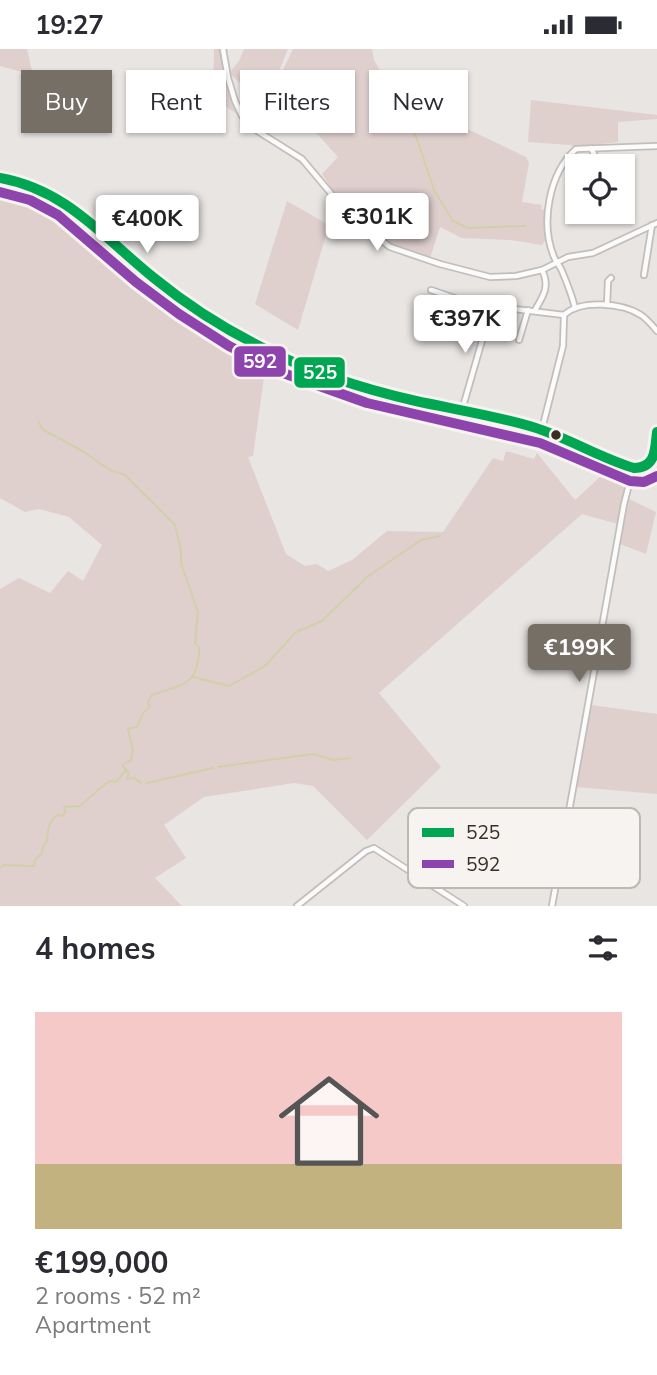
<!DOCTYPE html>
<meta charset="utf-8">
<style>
:root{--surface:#fff;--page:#f2f2f3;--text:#2b2b33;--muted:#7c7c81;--accent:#766f66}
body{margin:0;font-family:Mulish,sans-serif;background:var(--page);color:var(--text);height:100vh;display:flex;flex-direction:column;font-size:26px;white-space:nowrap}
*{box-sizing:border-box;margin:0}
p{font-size:23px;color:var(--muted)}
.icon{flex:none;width:38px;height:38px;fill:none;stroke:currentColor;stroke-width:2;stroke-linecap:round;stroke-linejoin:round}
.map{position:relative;height:857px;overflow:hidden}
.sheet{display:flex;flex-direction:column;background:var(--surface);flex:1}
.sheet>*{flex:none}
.hud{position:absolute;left:21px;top:21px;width:616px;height:63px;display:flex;gap:14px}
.controls{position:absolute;left:565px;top:105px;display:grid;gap:14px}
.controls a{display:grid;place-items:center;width:70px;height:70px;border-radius:0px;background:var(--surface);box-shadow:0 2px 5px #0004;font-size:35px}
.price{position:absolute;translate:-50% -60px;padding:0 16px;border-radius:7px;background:#fff;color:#222;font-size:23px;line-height:46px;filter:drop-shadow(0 2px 4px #0008)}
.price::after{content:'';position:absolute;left:50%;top:42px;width:21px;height:16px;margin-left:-10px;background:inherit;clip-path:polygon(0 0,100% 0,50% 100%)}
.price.selected{background:var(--accent);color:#fff}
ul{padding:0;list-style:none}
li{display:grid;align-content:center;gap:14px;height:371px;padding:0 35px}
li span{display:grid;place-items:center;height:217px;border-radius:0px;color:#555}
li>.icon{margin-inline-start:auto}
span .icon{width:126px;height:126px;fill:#fffc;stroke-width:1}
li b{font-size:30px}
h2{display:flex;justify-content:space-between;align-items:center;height:84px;padding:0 35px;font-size:30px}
.chip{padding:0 24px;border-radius:0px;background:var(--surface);box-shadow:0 2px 5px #0004;font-size:24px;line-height:63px}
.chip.selected{background:var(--accent);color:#fff}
.status{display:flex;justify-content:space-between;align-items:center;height:49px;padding:0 35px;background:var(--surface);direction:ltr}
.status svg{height:19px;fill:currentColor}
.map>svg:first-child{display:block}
</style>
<div class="status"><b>19:27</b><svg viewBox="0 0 49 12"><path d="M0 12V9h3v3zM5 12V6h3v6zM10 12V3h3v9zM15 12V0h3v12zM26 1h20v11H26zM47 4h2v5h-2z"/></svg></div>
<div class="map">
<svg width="657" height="857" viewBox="0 0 657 857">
<rect width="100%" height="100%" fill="#e8e5e3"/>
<g fill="#dfd0ce">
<path d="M0,0H27L32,22L22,23L0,17Z"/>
<path d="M214,0H220L234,54L240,67L213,49Z"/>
<path d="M244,0H288C283,12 273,44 257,43C247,43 236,30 229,24L239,12Z"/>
<path d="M293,0H372L374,11L392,42L403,45L457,37L458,72L461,77L526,108L529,114L522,153L542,156L541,160L546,161L547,189L542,196L511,191L462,189L440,178L430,209C378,195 350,170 322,125L338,108L302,68L318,50L282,23Z"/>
<path d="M531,51L657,66V70L618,73V93L575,98L570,96L528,93Z"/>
<path d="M0,137L34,145L68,163L192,265L267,307L253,407L248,408L286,505L305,517L317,515L328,522L352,511L387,482L443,483L493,409L503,412L506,402L534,410L537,404L575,451L613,416L630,423L618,475L582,465L379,644L441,718L367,791L313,737L294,734L204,748L164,776L186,809L155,829L182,857H0V540L19,529L50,544L68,522L83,532L102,496L69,468L39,460L25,463L0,449Z"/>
<path d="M287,152L329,176L298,281L255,255Z"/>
<path d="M629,450L656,463L646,505L620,495Z"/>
<path d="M591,656L657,665V745L577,738Z"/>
</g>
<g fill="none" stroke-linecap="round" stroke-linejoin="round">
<g stroke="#d2d0a8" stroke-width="2">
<path d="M219,0L223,18"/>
<path d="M224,21L231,47"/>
<path d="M405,66L417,90L434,141L453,172L468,179L525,177"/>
<path d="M290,105L305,117"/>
<path d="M327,143L334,154"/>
<path d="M340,160L345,164"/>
<path d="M388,199L416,209"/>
<path d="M193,628L229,637L265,617L296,583L322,572L367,528L421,491L440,487"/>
<path d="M218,718L313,705L333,711L350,709"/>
<path d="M126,721L129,724L127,730L134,729L141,734"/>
<path d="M147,734L213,719"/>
<path d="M0,819L4,816L34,817L35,811L42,804L43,797L47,792C48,782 48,773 57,766L63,767L65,763L64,758L80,757L105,735L110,732L116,733L126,721L122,716L131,711L133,701L128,680L137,678L143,664L150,658L148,653L152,646C184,635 199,636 199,598L195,594L198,563L181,514V502L175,476L125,426L110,421L84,403L42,380L39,373"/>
</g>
<defs>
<g id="minor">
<path d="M223,0L228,29L235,52L242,67L251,78L302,110L349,166L390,198L440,215L490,228L516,227L542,221L568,208L593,204L657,174"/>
<path d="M591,99L600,117"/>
<path d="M644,226L652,176"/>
<path d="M431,241L472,255L564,266"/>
<path d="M607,256L608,232L611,229"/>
<path d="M575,259C572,246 567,234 562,222C560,217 556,213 554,208C540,174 549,124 576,100L657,97"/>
<path d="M535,261C544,246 550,237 542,221"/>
<path d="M519,291L528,261"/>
<path d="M462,361L492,257"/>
<path d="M542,380L563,297L564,266C581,250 622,254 641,266C647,270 652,276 657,282"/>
<path d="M653,424L657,428"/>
<path d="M297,857L366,802L374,799L464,857"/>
<path d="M552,857L624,455L633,420"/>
</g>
<path id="secondary" d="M0,129C51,134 85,168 121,201C142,220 164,238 187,254C251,299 323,330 399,348C447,360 497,366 544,381C565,387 627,423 642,419C657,416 655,395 657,383"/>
</defs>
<use href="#minor" stroke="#c2bebc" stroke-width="8"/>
<use href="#secondary" stroke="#c3c0bd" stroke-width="10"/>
<use href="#minor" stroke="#fcfbfb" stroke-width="4.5"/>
<use href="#secondary" stroke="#fcfbfb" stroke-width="6"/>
<defs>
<path id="bus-1" d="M0,129C67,141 103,188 154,229C187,256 223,279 261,298C310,323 363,340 416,352C453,360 490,366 526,376C564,386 597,408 634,419C656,419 655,400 657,383"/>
<path id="bus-2" d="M0,143L30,151L58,166L136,233L179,265L229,297L283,324L367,354L540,394L630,432L644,433L657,427"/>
</defs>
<use href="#bus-1" stroke="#f7f3f1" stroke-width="16"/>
<use href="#bus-2" stroke="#f7f3f1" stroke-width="16"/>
<use href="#bus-1" stroke="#00a651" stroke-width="10"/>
<use href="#bus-2" stroke="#8e44ad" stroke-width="10"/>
</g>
<circle fill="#382f23" stroke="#f7f3f1" stroke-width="2.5" cx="556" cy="386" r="6"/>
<rect x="408" y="759" width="232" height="80" rx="10" fill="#f7f3f1" stroke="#beb8b3" stroke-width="2"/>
<rect x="422" y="779" width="32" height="9" fill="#00a651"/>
<rect x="422" y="811" width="32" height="8" fill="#8e44ad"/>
<g font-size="19" fill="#382f23">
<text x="466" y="790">525</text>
<text x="466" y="822">592</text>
</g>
<g stroke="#f7f3f1" stroke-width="2.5">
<rect x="233" y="296" width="54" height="33" rx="7" fill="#8e44ad"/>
<rect x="293" y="307" width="53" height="33" rx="7" fill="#00a651"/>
</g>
<g font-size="19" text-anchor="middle" font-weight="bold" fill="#fff">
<text x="260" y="319">592</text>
<text x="320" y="330">525</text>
</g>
</svg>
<div class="controls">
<a><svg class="icon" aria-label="locate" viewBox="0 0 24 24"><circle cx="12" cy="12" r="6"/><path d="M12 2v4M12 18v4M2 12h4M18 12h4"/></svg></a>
</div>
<b class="price" style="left:377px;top:204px">€301K</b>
<b class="price" style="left:147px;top:206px">€400K</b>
<b class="price" style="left:465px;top:306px">€397K</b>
<b class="price selected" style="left:579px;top:635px">€199K</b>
<div class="hud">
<a class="chip selected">Buy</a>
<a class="chip">Rent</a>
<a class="chip">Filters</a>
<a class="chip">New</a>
</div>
</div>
<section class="sheet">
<h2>4 homes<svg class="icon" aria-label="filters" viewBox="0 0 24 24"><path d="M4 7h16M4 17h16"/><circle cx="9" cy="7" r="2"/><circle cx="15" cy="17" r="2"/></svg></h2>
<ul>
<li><span style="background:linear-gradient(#f6c9c9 70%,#c2b280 0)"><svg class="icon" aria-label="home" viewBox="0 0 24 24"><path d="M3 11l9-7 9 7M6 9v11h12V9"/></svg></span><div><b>€199,000</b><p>2 rooms · 52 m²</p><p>Apartment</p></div></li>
</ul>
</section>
